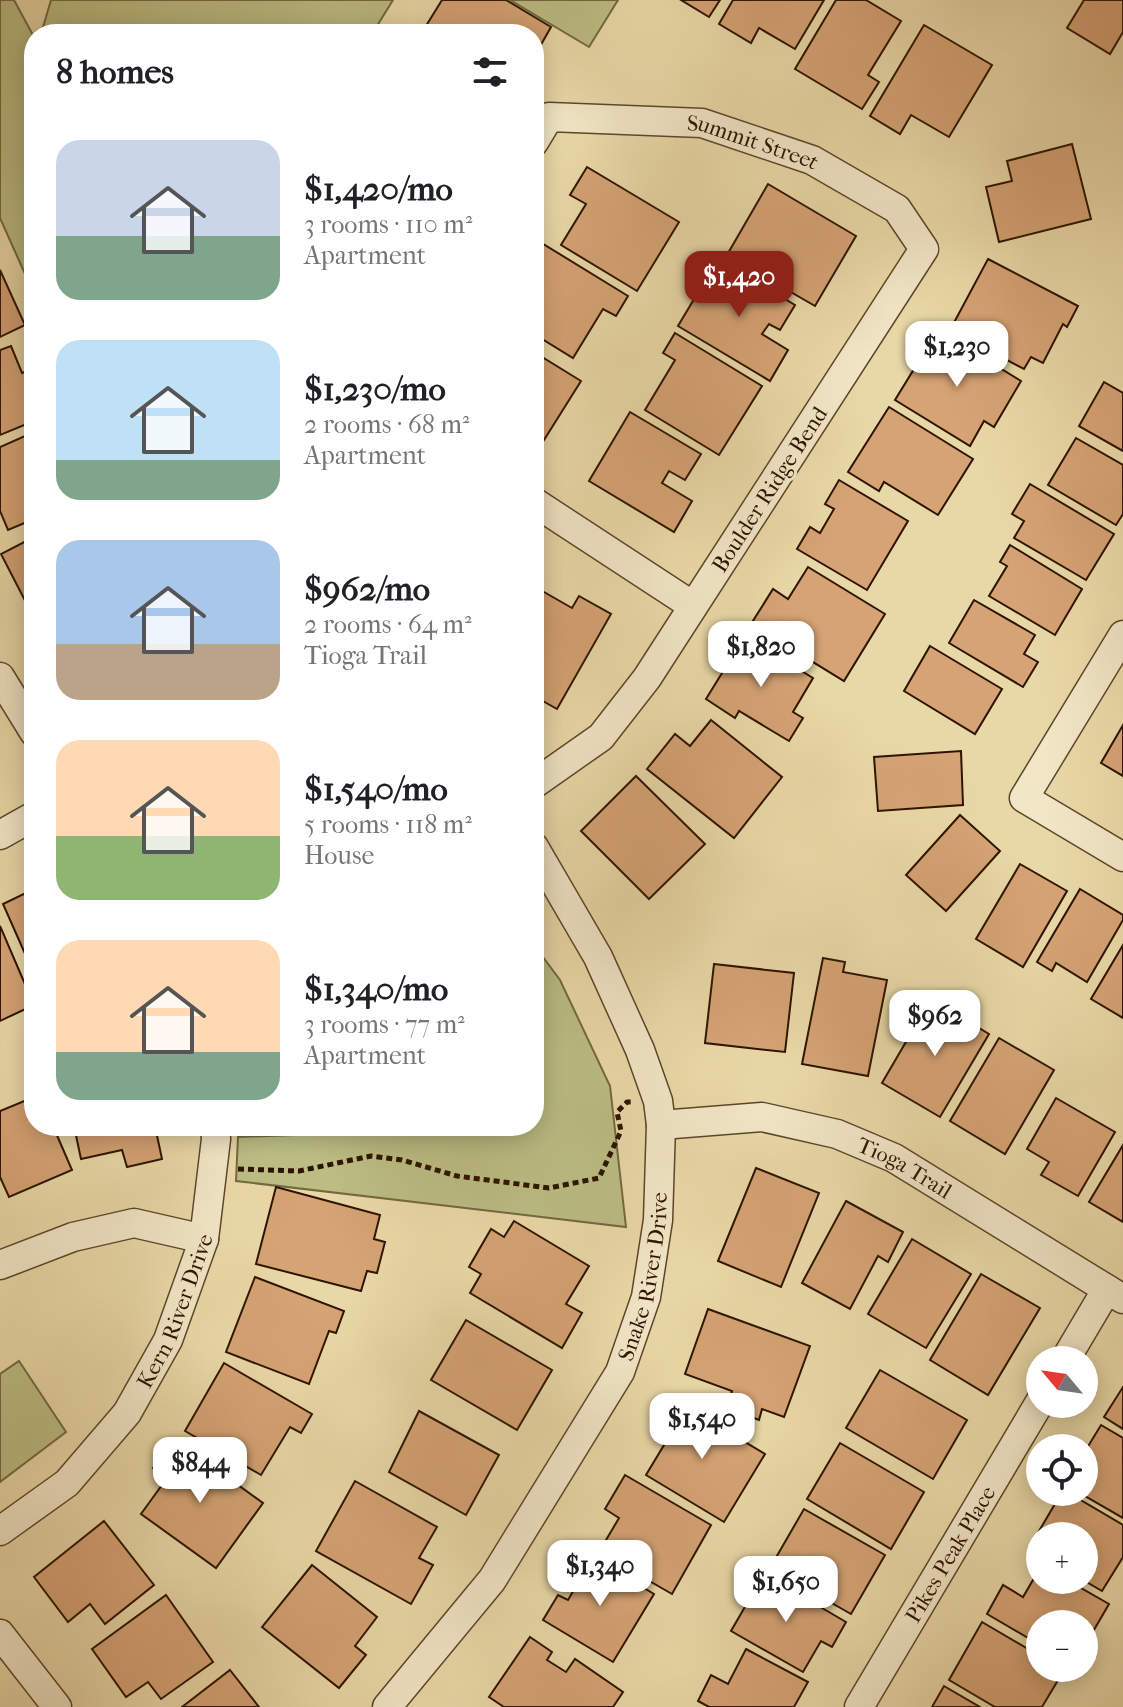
<!DOCTYPE html>
<meta charset="utf-8">
<style>
:root{--surface:#fff;--page:#f2f2f2;--text:#202124;--muted:#757577;--accent:#8f2418}
body{margin:0;font-family:"IM FELL French Canon",serif;background:var(--page);color:var(--text);height:100vh;display:flex;flex-direction:column;font-size:30px;white-space:nowrap}
*{box-sizing:border-box;margin:0}
p{font-size:26px;color:var(--muted)}
.icon{flex:none;width:44px;height:44px;fill:none;stroke:currentColor;stroke-width:2;stroke-linecap:round;stroke-linejoin:round}
.map{position:relative;flex:1;overflow:hidden}
.details{position:absolute;left:24px;top:24px;width:520px;height:1112px;display:flex;flex-direction:column;background:var(--surface);border-radius:32px;box-shadow:0 4px 20px #0003}
.details>*{flex:none}
.needle{width:52px;rotate:299deg}
.fabs{position:absolute;left:1026px;top:1346px;display:grid;gap:16px}
.fabs a{display:grid;place-items:center;width:72px;height:72px;border-radius:50%;background:var(--surface);box-shadow:0 4px 20px #0003;font-size:40px}
.price{position:absolute;translate:-50% -68px;padding:0 18px;border-radius:16px;background:#fff;color:#222;font-size:26px;line-height:52px;filter:drop-shadow(0 2px 4px #0008)}
.price::after{content:'';position:absolute;left:50%;top:48px;width:24px;height:18px;margin-left:-12px;background:inherit;clip-path:polygon(0 0,100% 0,50% 100%)}
.price.selected{background:var(--accent);color:#fff}
ul{padding:0;list-style:none}
li{display:flex;align-items:center;gap:24px;height:200px;padding:0 32px}
li span{display:grid;place-items:center;flex:none;width:224px;height:160px;border-radius:24px;color:#555}
li>.icon{margin-inline-start:auto}
span .icon{width:96px;height:96px;fill:#fffc;stroke-width:1}
li b{font-size:34px}
h2{display:flex;justify-content:space-between;align-items:center;height:96px;padding:0 32px;font-size:34px}
.map>svg:first-child{display:block}
</style>
<div class="map">
<svg width="1123" height="1707" viewBox="0 0 1123 1707">
<rect width="100%" height="100%" fill="#e9d8a7"/>
<filter id="stains"><feTurbulence type="fractalNoise" baseFrequency=".0025" numOctaves="4"/><feColorMatrix values="0 0 0 0 .2 0 0 0 0 .09 0 0 0 0 .02 0 0 0 .5 -.17"/></filter>
<radialGradient id="worn" r=".72"><stop offset=".6" stop-color="#630" stop-opacity="0"/><stop offset="1" stop-color="#630" stop-opacity=".3"/></radialGradient>
<g fill="#bbbd83" stroke="#746842" stroke-width="2">
<path d="M0,0H14L34,37V294L0,218Z"/>
<path d="M51,0H393L372,34H41Z"/>
<path d="M510,0H618L589,47Z"/>
<path d="M534,945L560,980L610,1086L626,1227L236,1181L238,1137L408,1131V1126H534Z"/>
<path d="M19,1361L66,1432L0,1482V1374Z"/>
</g>
<g fill="#d5a374" stroke="#2e1400" stroke-width="2">
<path d="M442,0H506L551,27L534,57V34H421Z"/>
<path d="M681,0H720L709,17Z"/>
<path d="M733,0H824L795,49L759,28L751,43L719,24Z"/>
<path d="M836,0H866L901,21L868,75L879,82L862,109L795,69Z"/>
<path d="M1084,0H1123V32L1110,54L1067,28Z"/>
<path d="M924,25L992,65L949,137L911,115L900,134L870,116Z"/>
<path d="M1072,144L1091,219L999,242L986,187L1012,181L1007,161Z"/>
<path d="M587,167L679,222L637,291L561,245L586,204L570,195Z"/>
<path d="M768,184L856,236L815,306L727,255Z"/>
<path d="M540,242L628,296L616,316L603,309L573,358L534,334V251Z"/>
<path d="M718,259L795,305L780,330L769,324L762,334L788,350L770,381L678,326Z"/>
<path d="M988,259L1078,306L1067,327L1063,324L1043,363L1031,357L1024,369L950,330Z"/>
<path d="M0,270L25,325L0,337Z"/>
<path d="M938,330L1021,381L994,427L984,421L970,446L895,400Z"/>
<path d="M675,333L762,386L719,455L645,410L675,360L663,353Z"/>
<path d="M11,346L22,373L32,369L34,373V421L0,435V350Z"/>
<path d="M534,352L581,381L539,448L534,445Z"/>
<path d="M1104,382L1123,393V451L1079,426Z"/>
<path d="M889,407L973,459L938,515L884,482L879,491L848,472Z"/>
<path d="M630,412L701,454L685,480L669,471L662,483L692,501L674,532L589,481Z"/>
<path d="M34,432V519L8,530L0,511V447Z"/>
<path d="M1076,438L1123,465V514L1116,525L1048,485Z"/>
<path d="M839,480L908,521L867,590L797,549L810,527L820,533L834,509L825,504Z"/>
<path d="M1030,484L1114,534L1086,580L1014,538L1024,521L1012,514Z"/>
<path d="M34,537V618L1,554Z"/>
<path d="M1010,545L1082,589L1055,635L989,596L1007,566L1000,562Z"/>
<path d="M808,567L885,614L844,681L751,624L773,589L788,599Z"/>
<path d="M537,588L572,608L579,596L611,614L557,709L534,696V593Z"/>
<path d="M974,600L1035,635L1024,654L1038,662L1023,687L949,643Z"/>
<path d="M745,636L813,678L793,712L803,718L789,741L739,711L735,718L706,699Z"/>
<path d="M930,646L1002,689L975,734L904,691Z"/>
<path d="M711,720L782,777L734,838L647,769L675,734L690,746Z"/>
<path d="M1123,725V776L1101,763Z"/>
<path d="M961,751L963,805L878,811L874,757Z"/>
<path d="M636,776L705,844L649,899L581,831Z"/>
<path d="M960,815L1000,851L946,911L906,875Z"/>
<path d="M1020,864L1067,891L1023,967L976,939Z"/>
<path d="M34,889V974L3,904Z"/>
<path d="M1080,889L1123,915V920L1087,982L1056,963L1052,971L1037,962Z"/>
<path d="M0,926L34,1005L0,1021Z"/>
<path d="M1123,945V1018L1091,999Z"/>
<path d="M823,958L845,962L843,972L887,980L868,1076L802,1064Z"/>
<path d="M714,964L794,973L785,1052L705,1043Z"/>
<path d="M931,999L989,1034L940,1117L882,1083Z"/>
<path d="M999,1038L1054,1070L1005,1154L950,1121Z"/>
<path d="M34,1097V1126H53L72,1170L9,1197L0,1177V1111Z"/>
<path d="M1056,1098L1115,1132L1078,1196L1041,1175L1049,1162L1027,1149Z"/>
<path d="M74,1126H155L162,1159L127,1167L122,1150L81,1159Z"/>
<path d="M1123,1145V1222L1089,1202Z"/>
<path d="M756,1168L819,1193L781,1287L718,1261Z"/>
<path d="M276,1187L380,1215L374,1239L385,1242L377,1273L367,1271L361,1291L256,1264Z"/>
<path d="M846,1201L903,1232L888,1262L878,1256L850,1309L802,1283Z"/>
<path d="M514,1221L589,1266L566,1304L582,1313L562,1348L470,1293L481,1274L469,1267L491,1229L504,1237Z"/>
<path d="M912,1239L971,1274L926,1348L868,1314Z"/>
<path d="M981,1274L1040,1308L988,1395L930,1360Z"/>
<path d="M255,1277L344,1311L336,1333L329,1331L309,1384L226,1352Z"/>
<path d="M708,1309L810,1346L784,1417L762,1409L759,1420L726,1408L732,1391L685,1374Z"/>
<path d="M466,1320L552,1370L517,1430L431,1380Z"/>
<path d="M224,1363L312,1414L301,1433L290,1427L261,1475L185,1431Z"/>
<path d="M880,1370L967,1420L933,1479L846,1428Z"/>
<path d="M1123,1387V1429L1104,1417Z"/>
<path d="M672,1398L765,1454L724,1522L646,1475L667,1440L652,1431Z"/>
<path d="M419,1411L499,1455L466,1515L389,1472Z"/>
<path d="M1101,1425L1123,1438V1518L1078,1492H1084V1453Z"/>
<path d="M175,1439L263,1503L216,1568L141,1514L167,1478L153,1468Z"/>
<path d="M840,1443L924,1492L891,1549L807,1499Z"/>
<path d="M625,1475L711,1525L672,1594L599,1552L619,1518L605,1509Z"/>
<path d="M355,1481L437,1527L419,1558L433,1565L411,1604L316,1551Z"/>
<path d="M1062,1492H1067L1123,1525V1557L1102,1591L1083,1580L1084,1536H1040V1555L1029,1548Z"/>
<path d="M804,1509L885,1555L851,1614L770,1568Z"/>
<path d="M104,1521L154,1585L105,1624L90,1604L68,1622L34,1577Z"/>
<path d="M584,1552L654,1594L613,1662L543,1620L558,1595L568,1600L579,1581L570,1575Z"/>
<path d="M312,1565L377,1617L355,1646L366,1655L339,1688L262,1627Z"/>
<path d="M1040,1568V1580H1067L1109,1604L1084,1647V1624H1040V1645L987,1614L1003,1585L1023,1597Z"/>
<path d="M764,1574L846,1622L832,1647L821,1641L803,1672L731,1631Z"/>
<path d="M166,1595L213,1662L161,1699L148,1682L126,1697L92,1649Z"/>
<path d="M982,1622L1040,1656V1668L1064,1670L1042,1707H995L949,1680Z"/>
<path d="M530,1637L552,1652L547,1660L566,1672L575,1659L623,1692L613,1707H504L489,1697Z"/>
<path d="M746,1649L808,1682L794,1707H709L698,1701L711,1675L728,1684Z"/>
<path d="M230,1670L259,1707H182Z"/>
<path d="M944,1686L980,1707H932Z"/>
</g>
<g fill="none" stroke-linecap="round" stroke-linejoin="round">
<defs>
<g id="minor">
<path id="s1" d="M534,142L549,117L702,123L812,160L897,209L924,249L647,678L601,737L534,784"/>
<path d="M534,502L693,606"/>
<path d="M1123,635L1024,798L1123,857"/>
<path d="M0,677L34,732"/>
<path d="M0,835L34,816"/>
<path id="s2" d="M661,1125L762,1117L837,1134L894,1158L1123,1299"/>
<path d="M0,1265L73,1237L134,1223L204,1239"/>
<path d="M1065,1360L1107,1289"/>
<path id="s3" d="M0,1531L67,1483L127,1413L168,1340L204,1239L216,1139L215,1126"/>
<path d="M0,1634L57,1707"/>
<path id="s4" d="M387,1707L492,1580L620,1372L646,1297L658,1220L661,1125L658,1101L640,1050L598,957L534,847"/>
<path id="s5" d="M859,1707L1040,1402"/>
</g>
</defs>
<use href="#minor" stroke="#5d452a" stroke-width="31"/>
<path stroke="#2e1400" stroke-width="5" stroke-dasharray="6 4" stroke-linecap="butt" d="M238,1169L299,1171L371,1156L402,1160L457,1176L549,1188L599,1178L621,1131L617,1112L627,1102H632"/>
<use href="#minor" stroke="#f1e6c6" stroke-width="28"/>
</g>
<g text-anchor="middle" stroke-width="6" stroke-linejoin="round" paint-order="stroke">
<g font-size="22" fill="#2e1400" stroke="#f1e6c6">
<text dy="8" stroke="none"><textPath href="#s1" startOffset="236">Summit Street</textPath></text>
<text transform="translate(769 489) rotate(-57)" y="8">Boulder Ridge Bend</text>
<text dy="8" stroke="none"><textPath href="#s2" startOffset="254">Tioga Trail</textPath></text>
<text dy="8" stroke="none"><textPath href="#s4" startOffset="508">Snake River Drive</textPath></text>
<text dy="8" stroke="none"><textPath href="#s3" startOffset="288">Kern River Drive</textPath></text>
<text dy="8" stroke="none"><textPath href="#s5" startOffset="178">Pikes Peak Place</textPath></text>
</g>
</g>
<rect width="100%" height="100%" filter="url(#stains)"/>
<rect width="100%" height="100%" fill="url(#worn)"/>
</svg>
<div class="fabs">
<a><svg class="needle" viewBox="-14 -14 28 28"><path d="M0-13l5 13h-10z" fill="#e53935"/><path d="M0 13l5-13h-10z" fill="#757577"/></svg></a>
<a><svg class="icon" aria-label="locate" viewBox="0 0 24 24"><circle cx="12" cy="12" r="6"/><path d="M12 2v4M12 18v4M2 12h4M18 12h4"/></svg></a>
<a>+</a>
<a>−</a>
</div>
<b class="price selected" style="left:739px;top:319px">$1,420</b>
<b class="price" style="left:957px;top:389px">$1,230</b>
<b class="price" style="left:761px;top:689px">$1,820</b>
<b class="price" style="left:935px;top:1058px">$962</b>
<b class="price" style="left:702px;top:1461px">$1,540</b>
<b class="price" style="left:200px;top:1505px">$844</b>
<b class="price" style="left:600px;top:1608px">$1,340</b>
<b class="price" style="left:786px;top:1624px">$1,650</b>
<section class="details">
<h2>8 homes<svg class="icon" aria-label="filters" viewBox="0 0 24 24"><path d="M4 7h16M4 17h16"/><circle cx="9" cy="7" r="2"/><circle cx="15" cy="17" r="2"/></svg></h2>
<ul>
<li><span style="background:linear-gradient(#c9d6e8 60%,#7fa58c 0)"><svg class="icon" aria-label="home" viewBox="0 0 24 24"><path d="M3 11l9-7 9 7M6 9v11h12V9"/></svg></span><div><b>$1,420/mo</b><p>3 rooms · 110 m²</p><p>Apartment</p></div></li>
<li><span style="background:linear-gradient(#bfe0f5 75%,#7fa58c 0)"><svg class="icon" aria-label="home" viewBox="0 0 24 24"><path d="M3 11l9-7 9 7M6 9v11h12V9"/></svg></span><div><b>$1,230/mo</b><p>2 rooms · 68 m²</p><p>Apartment</p></div></li>
<li><span style="background:linear-gradient(#a9c7e8 65%,#b9a48a 0)"><svg class="icon" aria-label="home" viewBox="0 0 24 24"><path d="M3 11l9-7 9 7M6 9v11h12V9"/></svg></span><div><b>$962/mo</b><p>2 rooms · 64 m²</p><p>Tioga Trail</p></div></li>
<li><span style="background:linear-gradient(#ffd9b3 60%,#8fb573 0)"><svg class="icon" aria-label="home" viewBox="0 0 24 24"><path d="M3 11l9-7 9 7M6 9v11h12V9"/></svg></span><div><b>$1,540/mo</b><p>5 rooms · 118 m²</p><p>House</p></div></li>
<li><span style="background:linear-gradient(#ffd9b3 70%,#7fa58c 0)"><svg class="icon" aria-label="home" viewBox="0 0 24 24"><path d="M3 11l9-7 9 7M6 9v11h12V9"/></svg></span><div><b>$1,340/mo</b><p>3 rooms · 77 m²</p><p>Apartment</p></div></li>
</ul>
</section>
</div>
